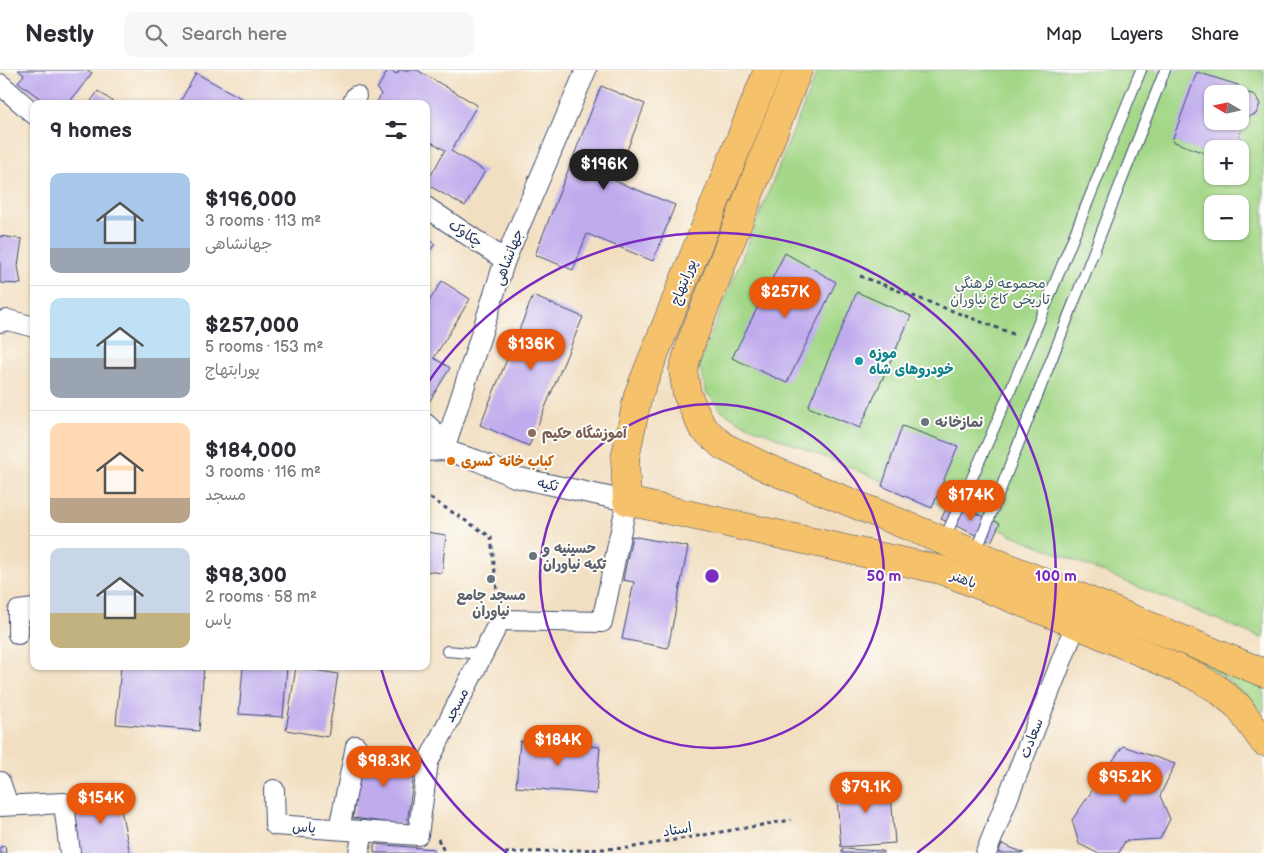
<!DOCTYPE html>
<meta charset="utf-8">
<style>
:root{--surface:#fff;--page:#f7f7f7;--text:#2b2b33;--muted:#7c7c81;--line:#e1e1e2;--accent:#ea580c}
body{margin:0;font-family:"Balsamiq Sans","Playpen Sans Arabic",sans-serif;background:var(--page);color:var(--text);height:100vh;display:flex;flex-direction:column;font-size:19px;white-space:nowrap}
*{box-sizing:border-box;margin:0}
p{font-size:16px;color:var(--muted)}
.icon{flex:none;width:28px;height:28px;fill:none;stroke:currentColor;stroke-width:2;stroke-linecap:round;stroke-linejoin:round}
.map{position:relative;flex:1;overflow:hidden}
.sheet{position:absolute;left:30px;top:30px;width:400px;height:570px;display:flex;flex-direction:column;background:var(--surface);border-radius:10px;box-shadow:0 1px 4px #0004}
.sheet>*{flex:none}
.needle{width:32px;rotate:279deg}
.controls{position:absolute;left:1204px;top:15px;display:grid;gap:10px}
.controls a{display:grid;place-items:center;width:45px;height:45px;border-radius:10px;background:var(--surface);box-shadow:0 1px 4px #0004;font-size:25px}
.price{position:absolute;translate:-50% -42px;padding:0 11px;border-radius:18px;background:var(--accent);color:#fff;font-size:16px;line-height:32px;filter:drop-shadow(0 1px 2px #0008)}
.price::after{content:'';position:absolute;left:50%;top:30px;width:15px;height:11px;margin-left:-8px;background:inherit;clip-path:polygon(0 0,100% 0,50% 100%)}
.price.selected{background:#222;color:#fff}
ul{padding:0;list-style:none}
li{display:flex;align-items:center;gap:15px;height:125px;padding:0 20px}
li+li{border-top:1px solid var(--line)}
li span{display:grid;place-items:center;flex:none;width:140px;height:100px;border-radius:10px;color:#555}
li>.icon{margin-inline-start:auto}
span .icon{width:60px;height:60px;fill:#fffc;stroke-width:1}
li b{font-size:21px}
h2{display:flex;justify-content:space-between;align-items:center;height:60px;padding:0 20px;font-size:21px}
header{display:flex;align-items:center;gap:30px;box-sizing:border-box;height:70px;padding:0 25px;background:var(--surface);border-bottom:1px solid var(--line)}
header strong{font-size:24px}
nav{display:flex;gap:28px;margin-inline-start:auto;font-size:18px}
.search{width:350px;height:45px;background:var(--page);display:flex;align-items:center;gap:12px;box-sizing:border-box;padding:0 18px;border-radius:10px;color:var(--muted);font-size:19px}
.map>svg:first-child{display:block}
</style>
<header>
<strong>Nestly</strong>
<div class="search"><svg class="icon" aria-label="search" viewBox="0 0 24 24"><circle cx="10" cy="10" r="6"/><path d="M15 15l6 6"/></svg>Search here</div>
<nav><a>Map</a><a>Layers</a><a>Share</a></nav>
</header>
<div class="map">
<svg width="1264" height="783" viewBox="0 0 1264 783">
<rect width="100%" height="100%" fill="#fdfcf7"/>
<filter id="ink" filterUnits="userSpaceOnUse"><feTurbulence type="fractalNoise" baseFrequency=".02" numOctaves="2"/><feDisplacementMap in="SourceGraphic" scale="10" xChannelSelector="R" yChannelSelector="G"/><feConvolveMatrix kernelMatrix="1 2 1 2 8 2 1 2 1" color-interpolation-filters="sRGB"/></filter>
<filter id="wash" filterUnits="userSpaceOnUse"><feTurbulence type="fractalNoise" baseFrequency=".0096" numOctaves="4" result="noise"/><feDisplacementMap in="SourceGraphic" scale="20" xChannelSelector="R" yChannelSelector="G"/><feGaussianBlur stdDeviation="1.12" result="paint"/><feColorMatrix in="noise" values="0 0 0 0 0 0 0 0 0 0 0 0 0 0 0 0 0 1.4 0 .05"/><feComposite in="paint" operator="in"/></filter>
<g filter="url(#wash)">
<rect width="100%" height="100%" fill="#f2dfc1"/>
<g fill="#a3d787" stroke="#5f8372" fill-rule="evenodd">
<path d="M818,0H1264V569L742,353L722,341L706,322L699,294ZM1212,24H1240V51H1212ZM1212,79H1240V106H1212ZM1212,134H1240V161H1212Z"/>
<path d="M1189,584L1264,617V642L1225,608Z"/>
</g>
<g id="blocks">
<g fill="#bfabed" fill-rule="evenodd">
<path d="M18,0H88L92,3L68,34H40L42,30L18,12L24,5Z"/>
<path d="M388,0L397,4L399,0H417L477,35L451,81L485,101L465,136L426,114L445,80L431,72L426,81V34H376L381,24L377,19Z"/>
<path d="M1197,2L1238,15L1245,22L1255,25L1260,34L1256,44L1245,48L1239,66L1244,73L1242,84L1240,85V79H1212V86L1172,71ZM1212,24H1240V51H1212Z"/>
<path d="M196,3L241,28L251,34H179Z"/>
<path d="M601,16L645,34L615,111L675,135L653,191L587,164L573,200L535,185Z"/>
<path d="M98,21L116,34H89Z"/>
<path d="M0,166L22,169L18,196L21,214L0,213Z"/>
<path d="M426,168L435,174L426,186Z"/>
<path d="M785,183L836,212L787,313L732,288Z"/>
<path d="M442,211L470,229L434,288L450,298L426,337V236Z"/>
<path d="M857,222L911,246L860,358L808,337Z"/>
<path d="M533,226L583,247L529,376L480,355Z"/>
<path d="M902,356L958,376L932,438L882,416Z"/>
<path d="M949,433L1000,453L991,472L941,449Z"/>
<path d="M426,462L446,465L442,503L426,501Z"/>
<path d="M632,466L688,477L668,578L622,569L634,512L623,510Z"/>
<path d="M121,596H204L199,661L116,654Z"/>
<path d="M243,596H287L283,647L239,644Z"/>
<path d="M296,597L338,604L328,667L286,660Z"/>
<path d="M520,671L600,677L596,724L516,717Z"/>
<path d="M1123,676L1175,694L1160,726L1170,749L1160,769L1125,771L1119,783H1097L1079,774L1072,750Z"/>
<path d="M362,680L416,687L407,755L353,748Z"/>
<path d="M890,712L895,773L841,777L836,716Z"/>
<path d="M117,721L130,783H80L74,729Z"/>
<path d="M374,774L434,779V783H374Z"/>
<path d="M1002,774L1024,783H998Z"/>
<path d="M5,776L6,783H0V777Z"/>
<path d="M842,779L883,781V783H842Z"/>
</g>
</g>
</g>
<g filter="url(#ink)">
<use href="#blocks" fill-opacity="0" stroke="#3b496d" stroke-width="1"/>
<g fill="none" stroke-linecap="round" stroke-linejoin="round">
<defs>
<g id="service">
<path d="M944,469C1016,316 1077,157 1141,0"/>
<path d="M976,482C1040,322 1101,160 1165,0"/>
<path d="M447,581L482,584"/>
</g>
<g id="minor">
<path d="M0,14L34,44"/>
<path d="M352,34L356,26"/>
<path d="M426,137L505,190"/>
<path d="M0,252L8,250L34,257"/>
<path d="M426,354L446,373"/>
<path d="M444,380L505,190L586,0"/>
<path d="M18,564V541L34,539"/>
<path d="M0,712L8,735"/>
<path d="M274,720L275,755L418,765L428,692L500,550L602,552L627,431L515,407L476,390L444,380L426,381"/>
<path d="M0,736L64,733L70,783"/>
<path d="M339,759L356,676"/>
<path d="M359,783L363,761"/>
<path d="M986,783L1076,554"/>
</g>
<g id="primary">
<path d="M768,0L638,325L625,389L627,431L941,500L1076,554L1193,605L1216,618L1238,636L1264,672"/>
<path d="M798,0L692,270L683,300L687,324L702,357L723,376L767,398L1264,603"/>
</g>
</defs>
<use href="#service" stroke="#3b496d" stroke-width="12"/>
<use href="#minor" stroke="#3b496d" stroke-width="22"/>
<use href="#primary" stroke="#3b496d" stroke-width="29"/>
<g stroke="#3b496d" stroke-width="3" stroke-dasharray="4 4" stroke-linecap="butt">
<path d="M860,206L1016,265"/>
<path d="M426,422L427,426L491,467L498,530"/>
<path d="M438,769L445,783"/>
<path d="M505,783L628,778L791,750"/>
</g>
<use href="#service" stroke="#fff" stroke-width="10"/>
<use href="#minor" stroke="#fff" stroke-width="20"/>
<use href="#primary" stroke="#f5c16b" stroke-width="28"/>
</g>
</g>
<g fill="none" stroke="#7b2cbf" stroke-width="2.5">
<circle cx="712" cy="506" r="172"/>
<path d="M507 783A344 344 0 0 1 381 598M427 314A344 344 0 1 1 917 783"/>
</g>
<circle fill="#0f9aa8" stroke="#fdfcf7" stroke-width="2" cx="859" cy="291" r="5"/>
<g fill="#6b7280" stroke="#fdfcf7" stroke-width="2">
<circle cx="925" cy="352" r="5"/>
<circle cx="533" cy="486" r="5"/>
<circle cx="491" cy="509" r="5"/>
</g>
<circle fill="#8d6e63" stroke="#fdfcf7" stroke-width="2" cx="532" cy="363" r="5"/>
<circle fill="#e8710a" stroke="#fdfcf7" stroke-width="2" cx="451" cy="391" r="5"/>
<g text-anchor="middle" stroke-width="4" stroke-linejoin="round" paint-order="stroke">
<g font-size="14" fill="#1b2f5e" stroke="#fdfcf7">
<text transform="translate(466 163) rotate(34)" y="5">چکاوک</text>
<text transform="translate(508 187) rotate(-69)" y="5">جهانشاهی</text>
<text transform="translate(683 212) rotate(-68)" y="5">پورابتهاج</text>
<text transform="translate(548 414) rotate(12)" y="5">تکیه</text>
<text transform="translate(964 509) rotate(22)" y="5">باهنر</text>
<text transform="translate(456 635) rotate(-63)" y="5">مسجد</text>
<text transform="translate(1031 668) rotate(-69)" y="5">سعادت</text>
<text transform="translate(304 757) rotate(3)" y="5">یاس</text>
<text transform="translate(677 759) rotate(-10)" y="5">استاد</text>
</g>
<g font-size="14" fill="#3d5968" stroke="#fdfcf7">
<text x="1000" y="218">مجموعه فرهنگی<tspan x="1000" dy="16">تاریخی کاخ نیاوران</tspan></text>
</g>
<g font-size="14" font-weight="bold" fill="#0d838f" stroke="#fdfcf7" text-anchor="start">
<text x="869" y="288">موزه<tspan x="869" dy="16">خودروهای شاه</tspan></text>
</g>
<g font-size="14" font-weight="bold" fill="#5b616d" stroke="#fdfcf7" text-anchor="start">
<text x="935" y="357">نمازخانه</text>
<text x="543" y="483">حسینیه و<tspan x="543" dy="16">تکیه نیاوران</tspan></text>
<text x="491" y="530" text-anchor="middle">مسجد جامع<tspan x="491" dy="16">نیاوران</tspan></text>
</g>
<g font-size="14" font-weight="bold" fill="#785e54" stroke="#fdfcf7" text-anchor="start">
<text x="542" y="368">آموزشگاه حکیم</text>
</g>
<g font-size="14" font-weight="bold" fill="#c56008" stroke="#fdfcf7" text-anchor="start">
<text x="461" y="396">کباب خانه کسری</text>
</g>
</g>
<circle cx="712" cy="506" r="8" fill="#7b2cbf" stroke="#fdfcf7" stroke-width="2.5"/>
<g font-size="15" text-anchor="middle" font-weight="bold" fill="#7b2cbf" stroke="#fdfcf7" stroke-width="4" stroke-linejoin="round" paint-order="stroke">
<text x="884" y="511">50 m</text>
<text x="1056" y="511">100 m</text>
</g>
</svg>
<div class="controls">
<a><svg class="needle" viewBox="-14 -14 28 28"><path d="M0-13l5 13h-10z" fill="#e53935"/><path d="M0 13l5-13h-10z" fill="#7c7c81"/></svg></a>
<a>+</a>
<a>−</a>
</div>
<b class="price selected" style="left:604px;top:121px">$196K</b>
<b class="price" style="left:785px;top:249px">$257K</b>
<b class="price" style="left:531px;top:301px">$136K</b>
<b class="price" style="left:971px;top:452px">$174K</b>
<b class="price" style="left:558px;top:697px">$184K</b>
<b class="price" style="left:384px;top:718px">$98.3K</b>
<b class="price" style="left:1125px;top:734px">$95.2K</b>
<b class="price" style="left:866px;top:744px">$79.1K</b>
<b class="price" style="left:101px;top:755px">$154K</b>
<section class="sheet">
<h2>9 homes<svg class="icon" aria-label="filters" viewBox="0 0 24 24"><path d="M4 7h16M4 17h16"/><circle cx="9" cy="7" r="2"/><circle cx="15" cy="17" r="2"/></svg></h2>
<ul>
<li><span style="background:linear-gradient(#a9c7e8 75%,#9aa5b1 0)"><svg class="icon" aria-label="home" viewBox="0 0 24 24"><path d="M3 11l9-7 9 7M6 9v11h12V9"/></svg></span><div><b>$196,000</b><p>3 rooms · 113 m²</p><p>جهانشاهی</p></div></li>
<li><span style="background:linear-gradient(#bfe0f5 60%,#9aa5b1 0)"><svg class="icon" aria-label="home" viewBox="0 0 24 24"><path d="M3 11l9-7 9 7M6 9v11h12V9"/></svg></span><div><b>$257,000</b><p>5 rooms · 153 m²</p><p>پورابتهاج</p></div></li>
<li><span style="background:linear-gradient(#ffd9b3 75%,#b9a48a 0)"><svg class="icon" aria-label="home" viewBox="0 0 24 24"><path d="M3 11l9-7 9 7M6 9v11h12V9"/></svg></span><div><b>$184,000</b><p>3 rooms · 116 m²</p><p>مسجد</p></div></li>
<li><span style="background:linear-gradient(#c9d6e8 65%,#c2b280 0)"><svg class="icon" aria-label="home" viewBox="0 0 24 24"><path d="M3 11l9-7 9 7M6 9v11h12V9"/></svg></span><div><b>$98,300</b><p>2 rooms · 58 m²</p><p>یاس</p></div></li>
</ul>
</section>
</div>
